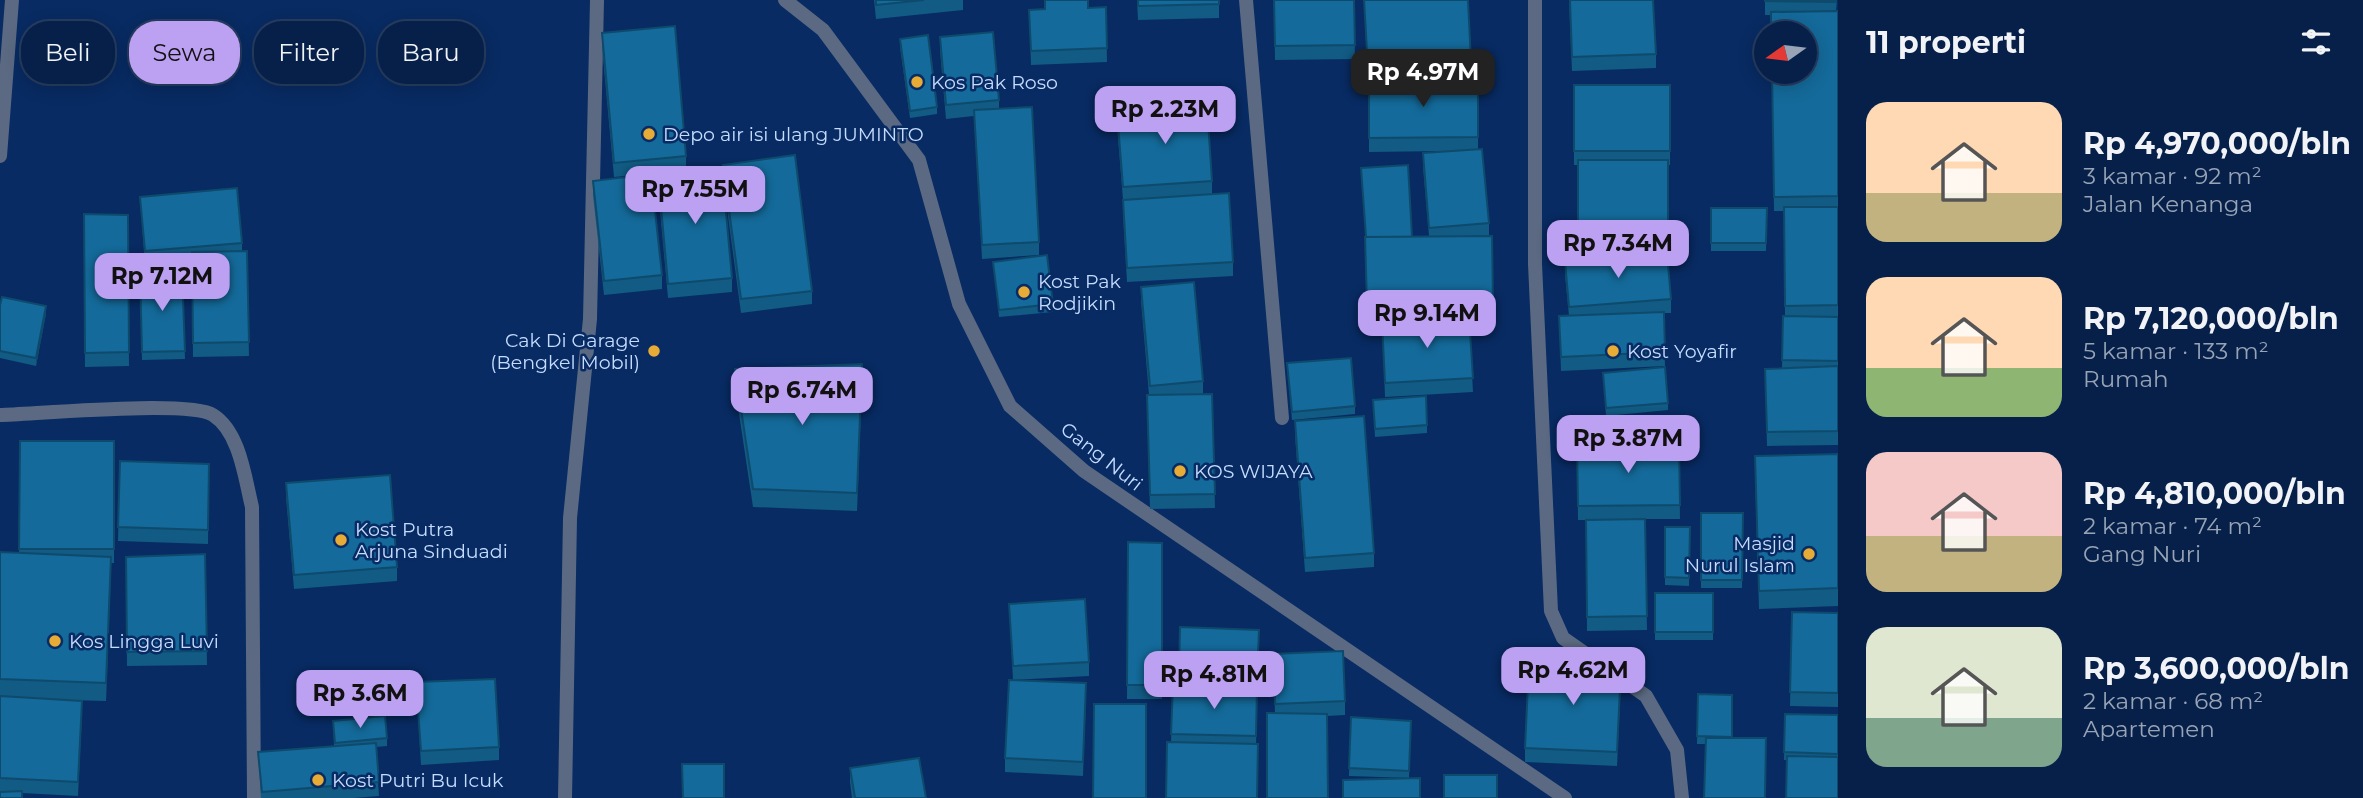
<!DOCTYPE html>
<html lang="id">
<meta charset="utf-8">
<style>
:root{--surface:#06204a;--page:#142d54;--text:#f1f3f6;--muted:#98a3b5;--line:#273e62;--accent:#bca0f2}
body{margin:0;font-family:Montserrat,sans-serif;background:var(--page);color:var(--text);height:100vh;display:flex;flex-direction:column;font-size:26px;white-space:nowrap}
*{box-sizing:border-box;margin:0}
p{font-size:23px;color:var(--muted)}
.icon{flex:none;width:38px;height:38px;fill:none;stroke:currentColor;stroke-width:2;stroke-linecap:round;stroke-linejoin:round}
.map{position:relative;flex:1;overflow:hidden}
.side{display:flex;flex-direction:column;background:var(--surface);width:525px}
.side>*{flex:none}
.hud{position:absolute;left:21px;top:21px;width:665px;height:63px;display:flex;gap:14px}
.needle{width:46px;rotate:256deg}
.fabs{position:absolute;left:1754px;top:21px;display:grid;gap:14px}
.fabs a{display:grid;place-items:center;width:63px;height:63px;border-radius:50%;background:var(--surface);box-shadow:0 4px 18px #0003,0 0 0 2px var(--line);font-size:35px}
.price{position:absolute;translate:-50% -60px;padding:0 16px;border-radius:14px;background:var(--accent);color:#111;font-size:23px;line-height:46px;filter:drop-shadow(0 2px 4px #0008)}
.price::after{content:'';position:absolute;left:50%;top:42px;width:21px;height:16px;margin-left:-10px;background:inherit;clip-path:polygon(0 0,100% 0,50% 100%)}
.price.selected{background:#222;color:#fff}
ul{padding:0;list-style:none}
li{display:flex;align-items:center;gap:21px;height:175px;padding:0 28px}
li span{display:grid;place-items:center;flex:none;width:196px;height:140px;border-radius:21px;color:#555}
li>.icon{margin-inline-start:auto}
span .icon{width:84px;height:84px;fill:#fffc;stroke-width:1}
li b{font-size:30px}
h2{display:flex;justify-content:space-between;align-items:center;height:84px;padding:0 28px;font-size:30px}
.chip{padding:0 24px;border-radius:28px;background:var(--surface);box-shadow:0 4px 18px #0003,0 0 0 2px var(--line);font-size:24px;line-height:63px}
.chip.selected{background:var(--accent);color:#111}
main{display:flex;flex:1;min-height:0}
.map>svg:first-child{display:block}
</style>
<main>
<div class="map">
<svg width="1838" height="798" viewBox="0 0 1838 798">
<rect width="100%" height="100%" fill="#082b63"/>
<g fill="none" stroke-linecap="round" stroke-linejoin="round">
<g stroke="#5b6a82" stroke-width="14">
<path d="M785,0L823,30L919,160L959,304L1010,406L1084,471L1565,798"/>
<path d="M1246,0L1282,418"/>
<path d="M1535,0V264L1551,611L1563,638L1646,696L1677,750L1682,798"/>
<path d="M0,156L12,0"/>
<path d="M0,415C36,414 190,400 213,415C240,432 245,479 252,507L254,798"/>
<path d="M565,798L570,518L590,319L597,0"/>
</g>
</g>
<g fill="#115b84">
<path d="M874,0H963V10L876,19Z"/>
<path d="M1044,0H1088V8L1106,7L1107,62L1031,65L1029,10L1045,9Z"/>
<path d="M1137,0H1219V18L1138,20Z"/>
<path d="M1274,0H1354L1355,59L1275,60Z"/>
<path d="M1364,0L1471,62V76L1390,81H1478V149L1489,223V236H1492L1493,316L1469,317L1473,392L1385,397L1382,322L1469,317L1367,318L1365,251L1412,237L1429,236L1423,167V153L1445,151L1369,152V82H1368Z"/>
<path d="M1569,0L1656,54V68L1572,71Z"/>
<path d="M1765,0H1837L1836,11H1838V445L1767,446L1765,369L1782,368L1783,316H1785L1784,211H1774L1771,15H1765Z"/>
<path d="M602,33L686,156V170L614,177L602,47Z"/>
<path d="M940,37L999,100V109L1039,242V255L982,259L974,116L946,119L940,51Z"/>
<path d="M900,39L937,107V114L910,118L900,47Z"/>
<path d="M1574,85H1670V165H1668L1667,257L1671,299V313H1664L1665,366L1561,371L1559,316H1569L1565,275V261L1621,257H1578V165H1574Z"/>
<path d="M1117,111L1212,181V194L1233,262V276L1127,282L1123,214V200L1117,125Z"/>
<path d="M723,165L812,291V304L741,313L723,179Z"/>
<path d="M658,174L732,278V292L668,298L658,188Z"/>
<path d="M593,181L662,275V289L604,295L593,195Z"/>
<path d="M140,197L242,243V251H247L249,356L193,357L192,261L145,265Z"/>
<path d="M1711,208H1767L1766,251H1711Z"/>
<path d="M84,214L128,215L129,366L85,367Z"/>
<path d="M993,262L1053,304V312L999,317Z"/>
<path d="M182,273L185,359L142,360L140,275Z"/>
<path d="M1141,287L1203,381V394H1212L1215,508L1150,509L1147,409L1149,395L1141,301Z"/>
<path d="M0,305L46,314L36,366L0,358Z"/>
<path d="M1287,363L1355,406V414L1292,420Z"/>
<path d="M735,369L862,382L857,511L753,507L735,387Z"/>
<path d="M1603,373L1668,403V410L1606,416Z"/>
<path d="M1373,400L1427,425V433L1375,437Z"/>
<path d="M1295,421L1374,553V567L1305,572L1295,435Z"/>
<path d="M20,441H114V563H111L106,701L68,700L82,714L78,796L22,793L0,798V552L19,553Z"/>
<path d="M1679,445L1680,519H1645L1647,630L1587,631L1586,520H1578L1577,446Z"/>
<path d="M1838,454V606L1759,609L1755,474Z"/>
<path d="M120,461L209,464L208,544L118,541Z"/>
<path d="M286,483L397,567V581L294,589L286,497Z"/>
<path d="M1701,513H1743L1742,588H1701Z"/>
<path d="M1665,527H1690L1689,586L1665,585Z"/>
<path d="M1128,542L1162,543V699H1127Z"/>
<path d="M205,554L207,665L127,666L126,557Z"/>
<rect x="1655" y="593" width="58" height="47"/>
<path d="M1009,604L1089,662V676L1013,680Z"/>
<path d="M1792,612L1838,613V707L1790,706Z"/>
<path d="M1180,627L1259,644L1256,744L1171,742L1173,685H1179Z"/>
<path d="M1273,654L1345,701V715L1327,716L1275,713Z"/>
<path d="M1621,680L1617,766L1525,762V748Z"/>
<path d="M416,682L499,747V760L421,765Z"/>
<path d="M1698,694L1732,695V738L1705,744H1697Z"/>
<path d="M1086,697L1083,776L1005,772V758Z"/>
<path d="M1785,714L1838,715V798L1786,760H1784Z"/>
<path d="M1351,717L1411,721L1409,778L1349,776Z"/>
<path d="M333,721L387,738V746L376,747L379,796L354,798H261L258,752L334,746Z"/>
<path d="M850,768L926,798H852L850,782Z"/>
</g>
<g fill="#0e4a6c">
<path d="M46,306V314L36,366V358Z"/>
<path d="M862,364V382L857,511V493Z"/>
<path d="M111,557V575L106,701V683Z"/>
<path d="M1621,666V680L1617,766V752Z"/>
</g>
<g fill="#146a9a" stroke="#0e4a6c" stroke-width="2">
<path d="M876,0H924L876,5Z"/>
<path d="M1045,0H1088V8L1106,7L1107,48L1031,51L1029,10L1045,9Z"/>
<path d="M1138,0H1219V4L1138,6Z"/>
<path d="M1274,0H1354L1355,45L1275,46Z"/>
<path d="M1364,0H1468L1471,62L1368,68Z"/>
<path d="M1570,0H1653L1656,54L1572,57Z"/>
<path d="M1765,0H1836V2L1765,1Z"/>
<path d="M1838,11V196L1774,197L1772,72H1804V33H1771V12Z"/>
<path d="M675,26L686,156L614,163L602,33Z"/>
<path d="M993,32L999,100L946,105L940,37Z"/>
<path d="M928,35L937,107L910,111L900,39Z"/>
<path d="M1369,81H1478V137L1369,138Z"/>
<rect x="1574" y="85" width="96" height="66"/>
<path d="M1207,105L1212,181L1123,187L1117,111Z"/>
<path d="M1032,107L1039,242L982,245L974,110Z"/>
<path d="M1482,149L1489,223L1429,228L1423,153Z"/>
<path d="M795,155L812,291L741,299L723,165Z"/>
<rect x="1578" y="160" width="90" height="83"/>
<path d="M1408,165L1412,237H1366L1361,168Z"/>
<path d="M722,169L732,278L668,284L658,174Z"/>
<path d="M651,174L662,275L604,281L593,181Z"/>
<path d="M237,188L242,243L145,251L140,197Z"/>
<path d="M1229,193L1233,262L1127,268L1123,200Z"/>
<path d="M1784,207H1838V305L1785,306Z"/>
<path d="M1711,208H1767L1766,243H1711Z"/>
<path d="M84,214L128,215L129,352L85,353Z"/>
<path d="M1492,236L1493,302L1367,304L1365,237Z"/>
<path d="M247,251L249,342L193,343L192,252Z"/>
<path d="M1667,253L1671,299L1569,307L1565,261Z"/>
<path d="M1047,255L1053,304L999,310L993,262Z"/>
<path d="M182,273L185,351L142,352L140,275Z"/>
<path d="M1194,282L1203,381L1150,386L1141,287Z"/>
<path d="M2,297L46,306L36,358L0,351V305Z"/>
<path d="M1664,312L1665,352L1561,357L1559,316Z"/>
<path d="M1783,316L1838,317V361L1782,360Z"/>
<path d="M1469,317L1473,378L1385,383L1382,322Z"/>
<path d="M1351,358L1355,406L1292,412L1287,363Z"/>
<path d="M862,364L857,493L753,489L735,369Z"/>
<path d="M1838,366V431L1767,432L1765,369Z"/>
<path d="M1665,367L1668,403L1606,408L1603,373Z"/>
<path d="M1212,394L1215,494L1150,495L1147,395Z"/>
<path d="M1426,396L1427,425L1375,429L1373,400Z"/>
<path d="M1364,416L1374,553L1305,558L1295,421Z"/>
<path d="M20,441H114V549H19Z"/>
<path d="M1679,445L1680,505L1578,506L1577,446Z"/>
<path d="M1838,454V588L1759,591L1755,456Z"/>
<path d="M120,461L209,464L208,530L118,527Z"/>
<path d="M390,475L397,567L294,575L286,483Z"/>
<path d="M1701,513H1743L1742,580H1701Z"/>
<path d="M1645,519L1647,616L1587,617L1586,520Z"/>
<path d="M1665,527H1690L1689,578L1665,577Z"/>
<path d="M1128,542L1162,543V685H1127Z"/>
<path d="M0,552L111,557L106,683L0,679Z"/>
<path d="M205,554L207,651L127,652L126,557Z"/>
<rect x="1655" y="593" width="58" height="39"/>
<path d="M1085,599L1089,662L1013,666L1009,604Z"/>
<path d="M1792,612L1838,613V693L1790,692Z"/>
<path d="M1180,627L1259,630L1257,676L1179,673Z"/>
<path d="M1343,651L1345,701L1275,704L1273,654Z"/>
<path d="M1529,662L1621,666L1617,752L1525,748Z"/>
<path d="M495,679L499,747L421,751L416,682Z"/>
<path d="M1009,680L1086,683L1083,762L1005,758Z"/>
<path d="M1173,685L1257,687L1256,736L1171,734Z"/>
<path d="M1698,694L1732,695V737L1697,736Z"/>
<path d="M0,696L82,701L78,782L0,778Z"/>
<path d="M1094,704H1146V798H1093Z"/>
<path d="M1267,713L1327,714L1328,798H1267Z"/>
<path d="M1785,714L1838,715V754L1784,752Z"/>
<path d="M385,716L387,738L335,743L333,721Z"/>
<path d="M1351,717L1411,721L1409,771L1349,768Z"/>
<path d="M1706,738H1766L1765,798H1704Z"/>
<path d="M1167,742L1258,744L1257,798H1166Z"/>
<path d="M376,743L379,782L262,792L258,752Z"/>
<path d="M1787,756L1838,757V798H1786Z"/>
<path d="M919,758L926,798H855L850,768Z"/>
<path d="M682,764H724V798H683Z"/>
<rect x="1444" y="775" width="53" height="23"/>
<path d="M1420,778V798H1343V780Z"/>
<path d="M22,791V798H0V792Z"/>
</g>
<g fill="#e7ac36" stroke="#082b63" stroke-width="2.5">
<circle cx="917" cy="82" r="7"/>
<circle cx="649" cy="134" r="7"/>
<circle cx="1024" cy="292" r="7"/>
<circle cx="654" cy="351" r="7"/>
<circle cx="1613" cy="351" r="7"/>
<circle cx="1180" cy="471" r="7"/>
<circle cx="341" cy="540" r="7"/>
<circle cx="1809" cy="554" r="7"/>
<circle cx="55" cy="641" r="7"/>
<circle cx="318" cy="780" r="7"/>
</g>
<g text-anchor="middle" stroke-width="5" stroke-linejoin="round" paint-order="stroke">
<g font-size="19" fill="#c6dcff" stroke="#082b63" text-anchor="start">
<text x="931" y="89">Kos Pak Roso</text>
<text x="663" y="141">Depo air isi ulang JUMINTO</text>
<text x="1038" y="288">Kost Pak<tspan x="1038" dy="22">Rodjikin</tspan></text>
<text x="640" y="347" text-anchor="end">Cak Di Garage<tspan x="640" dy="22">(Bengkel Mobil)</tspan></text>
<text x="1627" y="358">Kost Yoyafir</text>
<text x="1194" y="478">KOS WIJAYA</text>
<text x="355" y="536">Kost Putra<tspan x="355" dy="22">Arjuna Sinduadi</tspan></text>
<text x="1795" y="550" text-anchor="end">Masjid<tspan x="1795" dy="22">Nurul Islam</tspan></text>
<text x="69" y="648">Kos Lingga Luvi</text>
<text x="332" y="787">Kost Putri Bu Icuk</text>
</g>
<g font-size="19" fill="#c6dcff" stroke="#082b63">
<text transform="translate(1102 456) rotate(38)" y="7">Gang Nuri</text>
</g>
</g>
</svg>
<div class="fabs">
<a><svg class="needle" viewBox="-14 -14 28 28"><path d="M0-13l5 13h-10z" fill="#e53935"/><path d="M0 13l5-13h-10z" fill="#98a3b5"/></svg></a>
</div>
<b class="price selected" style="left:1423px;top:109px">Rp 4.97M</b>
<b class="price" style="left:1165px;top:146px">Rp 2.23M</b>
<b class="price" style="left:695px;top:226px">Rp 7.55M</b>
<b class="price" style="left:1618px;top:280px">Rp 7.34M</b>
<b class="price" style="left:162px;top:313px">Rp 7.12M</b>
<b class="price" style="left:1427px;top:350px">Rp 9.14M</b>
<b class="price" style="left:802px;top:427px">Rp 6.74M</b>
<b class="price" style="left:1628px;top:475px">Rp 3.87M</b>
<b class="price" style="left:1573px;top:707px">Rp 4.62M</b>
<b class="price" style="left:1214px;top:711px">Rp 4.81M</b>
<b class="price" style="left:360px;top:730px">Rp 3.6M</b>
<div class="hud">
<a class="chip">Beli</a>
<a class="chip selected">Sewa</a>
<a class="chip">Filter</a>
<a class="chip">Baru</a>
</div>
</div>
<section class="side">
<h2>11 properti<svg class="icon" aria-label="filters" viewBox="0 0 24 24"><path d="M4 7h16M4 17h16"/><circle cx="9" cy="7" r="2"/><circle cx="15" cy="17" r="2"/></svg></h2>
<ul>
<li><span style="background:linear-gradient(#ffd9b3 65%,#c2b280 0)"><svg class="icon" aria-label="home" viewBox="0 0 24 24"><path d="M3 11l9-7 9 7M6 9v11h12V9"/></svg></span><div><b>Rp 4,970,000/bln</b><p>3 kamar · 92 m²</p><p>Jalan Kenanga</p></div></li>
<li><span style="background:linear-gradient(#ffd9b3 65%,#8fb573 0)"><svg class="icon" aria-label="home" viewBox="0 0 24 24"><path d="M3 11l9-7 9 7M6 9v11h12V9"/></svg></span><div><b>Rp 7,120,000/bln</b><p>5 kamar · 133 m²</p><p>Rumah</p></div></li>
<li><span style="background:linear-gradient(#f6c9c9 60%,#c2b280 0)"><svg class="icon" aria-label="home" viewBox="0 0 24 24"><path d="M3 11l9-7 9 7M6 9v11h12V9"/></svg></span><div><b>Rp 4,810,000/bln</b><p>2 kamar · 74 m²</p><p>Gang Nuri</p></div></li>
<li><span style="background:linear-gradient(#dfe7d0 65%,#7fa58c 0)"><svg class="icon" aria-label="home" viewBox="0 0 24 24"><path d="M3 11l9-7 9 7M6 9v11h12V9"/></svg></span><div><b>Rp 3,600,000/bln</b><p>2 kamar · 68 m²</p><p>Apartemen</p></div></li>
</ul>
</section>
</main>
